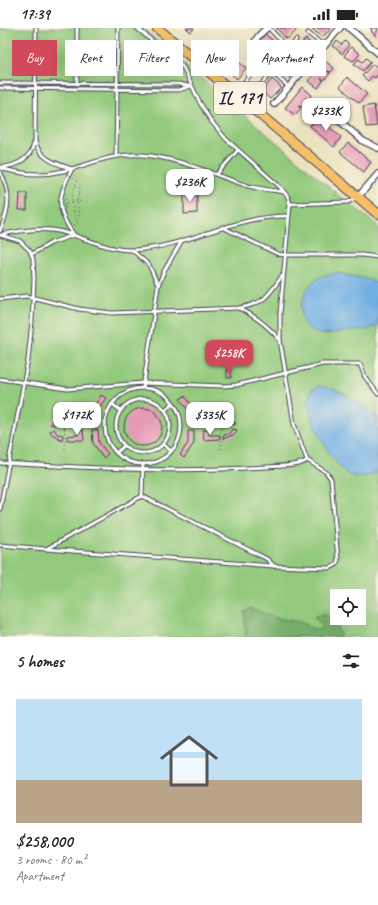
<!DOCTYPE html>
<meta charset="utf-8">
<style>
:root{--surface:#fff;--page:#f6f6f6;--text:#222;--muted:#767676;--accent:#d1495b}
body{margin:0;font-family:Caveat,sans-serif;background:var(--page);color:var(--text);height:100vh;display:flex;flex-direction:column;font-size:15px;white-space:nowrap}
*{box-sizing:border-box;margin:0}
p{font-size:13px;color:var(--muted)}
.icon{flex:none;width:22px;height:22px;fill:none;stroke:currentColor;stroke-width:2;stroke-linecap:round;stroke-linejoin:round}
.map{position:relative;height:609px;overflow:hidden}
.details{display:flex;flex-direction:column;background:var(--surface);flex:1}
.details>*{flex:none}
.top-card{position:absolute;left:12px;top:12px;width:354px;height:36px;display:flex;gap:8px}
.controls{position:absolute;left:330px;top:561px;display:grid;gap:8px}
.controls a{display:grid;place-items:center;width:36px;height:36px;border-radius:0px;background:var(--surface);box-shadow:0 4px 16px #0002;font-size:20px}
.price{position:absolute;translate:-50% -34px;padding:0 9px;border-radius:8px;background:#fff;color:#222;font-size:13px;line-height:26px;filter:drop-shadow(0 1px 2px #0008)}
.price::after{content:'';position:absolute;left:50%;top:24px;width:12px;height:9px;margin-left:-6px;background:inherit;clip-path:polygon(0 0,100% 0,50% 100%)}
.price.on{background:var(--accent);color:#fff}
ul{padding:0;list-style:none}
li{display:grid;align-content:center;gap:8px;height:212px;padding:0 16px}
li span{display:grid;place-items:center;height:124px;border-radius:0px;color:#555}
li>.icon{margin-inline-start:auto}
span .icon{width:72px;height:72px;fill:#fffc;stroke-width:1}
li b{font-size:17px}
h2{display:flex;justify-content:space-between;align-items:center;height:48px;padding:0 16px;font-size:17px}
.chip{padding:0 14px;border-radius:0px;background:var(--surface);box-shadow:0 4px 16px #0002;font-size:14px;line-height:36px}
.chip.on{background:var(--accent);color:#fff}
.status{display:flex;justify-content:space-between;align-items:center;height:28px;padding:0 20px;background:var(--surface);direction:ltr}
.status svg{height:11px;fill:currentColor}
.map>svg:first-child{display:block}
</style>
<div class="status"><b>17:39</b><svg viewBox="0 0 49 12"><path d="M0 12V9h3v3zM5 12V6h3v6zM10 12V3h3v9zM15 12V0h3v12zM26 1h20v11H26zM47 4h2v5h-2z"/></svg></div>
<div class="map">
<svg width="378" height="609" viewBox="0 0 378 609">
<rect width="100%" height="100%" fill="#fcf5e5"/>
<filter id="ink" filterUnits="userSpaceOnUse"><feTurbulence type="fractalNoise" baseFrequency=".025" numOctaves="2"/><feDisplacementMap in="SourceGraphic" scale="8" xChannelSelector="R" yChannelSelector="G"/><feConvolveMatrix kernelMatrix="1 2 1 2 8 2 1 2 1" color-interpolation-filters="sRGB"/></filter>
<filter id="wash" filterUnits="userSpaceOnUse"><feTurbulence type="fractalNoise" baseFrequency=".012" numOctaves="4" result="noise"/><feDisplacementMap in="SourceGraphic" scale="16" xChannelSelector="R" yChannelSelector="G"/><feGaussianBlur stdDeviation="0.9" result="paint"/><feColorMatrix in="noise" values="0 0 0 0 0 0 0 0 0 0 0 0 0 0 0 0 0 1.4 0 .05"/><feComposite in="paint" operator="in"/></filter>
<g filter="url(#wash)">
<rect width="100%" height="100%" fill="#eae2bf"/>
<path fill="#92c97c" stroke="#5a765c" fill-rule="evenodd" d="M0,0H142L336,165L378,198V609H0ZM337,568H359V590H337Z"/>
<path fill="#75ad6c" stroke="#4c6854" d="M250,580L276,590L300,594L315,602L321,601L322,598L314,590C330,580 336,595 340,607L338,609H246L244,584Z"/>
<g fill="#71afe4" stroke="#4a6890">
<path d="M337,245L370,252L378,256V296C370,303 358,302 348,303C340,304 329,308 321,306C295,302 298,270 312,255C319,248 328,246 337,245Z"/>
<path d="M320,358C348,364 356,374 378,390V444C372,446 364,450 357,449C337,449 310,393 308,375C308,371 310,366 311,362Z"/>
</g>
<g id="blocks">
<g fill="#e59bb5">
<path d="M186,0H194L191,4Z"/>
<path d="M276,0H295L296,3L287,11Z"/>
<path d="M311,0H329L331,1L322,9Z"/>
<path d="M370,0H378L376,8L371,3L372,2Z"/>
<path d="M265,6L277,16V18L270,26L257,15Z"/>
<path d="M306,11L315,20L304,31L295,22Z"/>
<path d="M337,13L342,17L345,13L349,17L342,26L333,18Z"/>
<path d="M351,19L360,26L353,33L344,28Z"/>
<path d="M284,30L296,40L297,42L290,50L277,39Z"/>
<path d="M366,30L371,34L363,43L354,36L358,31L363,34Z"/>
<path d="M237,33L246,40L237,51L228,43Z"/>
<path d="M325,33L334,40L331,44L327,43L330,45L324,52L321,50L323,53L318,60L308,53Z"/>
<path d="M373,36L378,40V46L375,50L372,48L368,53L362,48Z"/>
<path d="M347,49L367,66L359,75L340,59Z"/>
<path d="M272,51L281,59V60L270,71L262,63Z"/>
<path d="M302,59L312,67L308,71L305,70L307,72L301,79L298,78L301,80L295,87L285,80Z"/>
<path d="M374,77L377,98L366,99L363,79Z"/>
<path d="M318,90L325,96L324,99L326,96L341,109L334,119L310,98Z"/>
<path d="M348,115L371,134L364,144L340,124Z"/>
<path d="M184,164H197V185L184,186Z"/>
<path d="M20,165H27V182H19Z"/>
<rect x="227" y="342" width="4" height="8"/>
<path d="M101,367L106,370L97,383L98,395H92V382Z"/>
<path d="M185,368L195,382V395H189V383L180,371Z"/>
<circle cx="143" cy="399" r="19"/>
<path d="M63,386V390L58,392L55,397L50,396L55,389Z"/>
<path d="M67,386H83V395L78,396V391H67Z"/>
<path d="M203,386H220V390H209V395H203Z"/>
<path d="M223,386L231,389L236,396L231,397L229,392L224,390Z"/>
<path d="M54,401L57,406L63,407L62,412L52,406L50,403Z"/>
<path d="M232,401L237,402L235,406L223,411L224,407L229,406Z"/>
<path d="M78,402H83L84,412H67V408L78,407Z"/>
<path d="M92,402H98L99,415L108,426L103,430L93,415Z"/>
<path d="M203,402H209V407H220V411L204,412Z"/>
<path d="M188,403H194V415L184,430L180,427L188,415Z"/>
</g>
</g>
</g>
<g filter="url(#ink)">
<use href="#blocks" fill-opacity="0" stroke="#403f4f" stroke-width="1"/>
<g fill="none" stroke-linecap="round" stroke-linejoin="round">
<defs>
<g id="service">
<path d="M137,0L183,39L200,75L211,93L226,111L280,159L288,169L290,176L348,174L356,170"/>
<path d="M269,0L280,12"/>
<path d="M308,5L324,18"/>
<path d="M296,12L288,24L305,40"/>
<path d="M0,55L179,56L189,58"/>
<path d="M77,56V0"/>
<path d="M0,60L179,62L191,58"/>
<path d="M256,63L270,46H274L289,59"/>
<path d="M236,65L257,38"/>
<path d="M116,127L118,0"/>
<path d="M0,139C15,139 31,131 34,115"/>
<path d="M0,140C20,146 43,148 63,143C93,136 111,125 143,127C179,130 212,146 245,157C258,161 271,162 284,164"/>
<path d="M0,144C12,164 9,182 0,203"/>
<path d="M217,146L238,122"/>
<path d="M222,199L278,226L285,227H362L378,229"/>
<path d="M3,206C24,202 45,199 66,205C88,211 110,223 134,222C187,219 233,188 287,188"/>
<path d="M0,207L20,213L30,223L33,231L34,251L32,293L28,332L0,481"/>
<path d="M132,222L149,237L158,257"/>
<path d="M32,226L51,215L74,207C55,181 58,168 72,141C57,136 39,131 35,113L36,0"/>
<path d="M0,271L27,268L79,281L112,285L239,280C264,276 269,267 282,248"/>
<path d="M239,280C255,288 268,298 280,312"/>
<path d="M0,351L67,361L143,355L224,358L236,357L323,336H360L365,349L378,366"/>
<path d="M143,360L158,258L164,243L181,214"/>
<circle cx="143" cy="398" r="38"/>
<circle cx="143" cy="398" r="27"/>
<path d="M112,376L120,382"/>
<path d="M165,382L173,375"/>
<path d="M163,416L171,423"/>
<path d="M116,425L124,418"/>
<path d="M0,435C89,440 177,445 265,439C274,438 301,439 307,432"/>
<path d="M142,468L267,531L274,538"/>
<path d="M0,517L46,521L142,468L143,436"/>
<path d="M46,521L274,538L330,540L336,537L338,532L331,451L326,444L307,432L294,396L280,312V286L290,176"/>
</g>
<g id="minor">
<path d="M349,0L378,25"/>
<path d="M265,28L254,19C254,11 261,5 267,0"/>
<path d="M274,76L340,0"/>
<path d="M330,76L335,89L363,113L378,120"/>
<path d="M358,169L378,146"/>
</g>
<path id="primary" d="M157,0L378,186"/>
</defs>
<use href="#service" stroke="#403f4f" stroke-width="5"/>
<use href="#minor" stroke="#403f4f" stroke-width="8"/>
<use href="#primary" stroke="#403f4f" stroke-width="11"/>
<g stroke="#403f4f" stroke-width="1" stroke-dasharray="1 3" stroke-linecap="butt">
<path d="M73,150L77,153C70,167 71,181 78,195L73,198"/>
<path d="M76,158L80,160L77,174L79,188L76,189"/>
<path d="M335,168L337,162"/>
<path d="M68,174L80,173L79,175L78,174"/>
<path d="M66,180V168"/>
<path d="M64,376L65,422"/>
<path d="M221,421V376"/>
</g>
<use href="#service" stroke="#fff" stroke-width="3"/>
<use href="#minor" stroke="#fff" stroke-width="5.5"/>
<use href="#primary" stroke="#f6c06b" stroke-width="9"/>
</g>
</g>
<g text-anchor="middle" stroke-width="3" stroke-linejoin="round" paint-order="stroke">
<rect fill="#fcf5e5" stroke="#63616e" stroke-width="1" x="214" y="54" width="52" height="32" rx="3"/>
<g font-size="18" font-weight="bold" fill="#22223b">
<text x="240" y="76">IL 171</text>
</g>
</g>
</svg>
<div class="controls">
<a><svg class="icon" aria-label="locate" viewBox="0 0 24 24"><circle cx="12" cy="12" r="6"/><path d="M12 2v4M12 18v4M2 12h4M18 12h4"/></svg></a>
</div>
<b class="price" style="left:326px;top:104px">$233K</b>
<b class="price" style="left:190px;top:175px">$236K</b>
<b class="price on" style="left:229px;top:346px">$258K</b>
<b class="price" style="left:77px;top:408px">$172K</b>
<b class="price" style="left:210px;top:408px">$335K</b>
<div class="top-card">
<a class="chip on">Buy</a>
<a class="chip">Rent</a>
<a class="chip">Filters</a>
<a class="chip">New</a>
<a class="chip">Apartment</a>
</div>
</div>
<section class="details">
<h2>5 homes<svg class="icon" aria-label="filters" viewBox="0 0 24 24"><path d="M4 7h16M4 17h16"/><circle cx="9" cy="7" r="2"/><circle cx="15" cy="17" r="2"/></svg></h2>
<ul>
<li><span style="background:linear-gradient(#bfe0f5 65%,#b9a48a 0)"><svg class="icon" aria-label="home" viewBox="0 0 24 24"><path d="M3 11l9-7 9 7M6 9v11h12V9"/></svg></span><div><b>$258,000</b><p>3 rooms · 80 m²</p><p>Apartment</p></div></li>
</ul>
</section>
